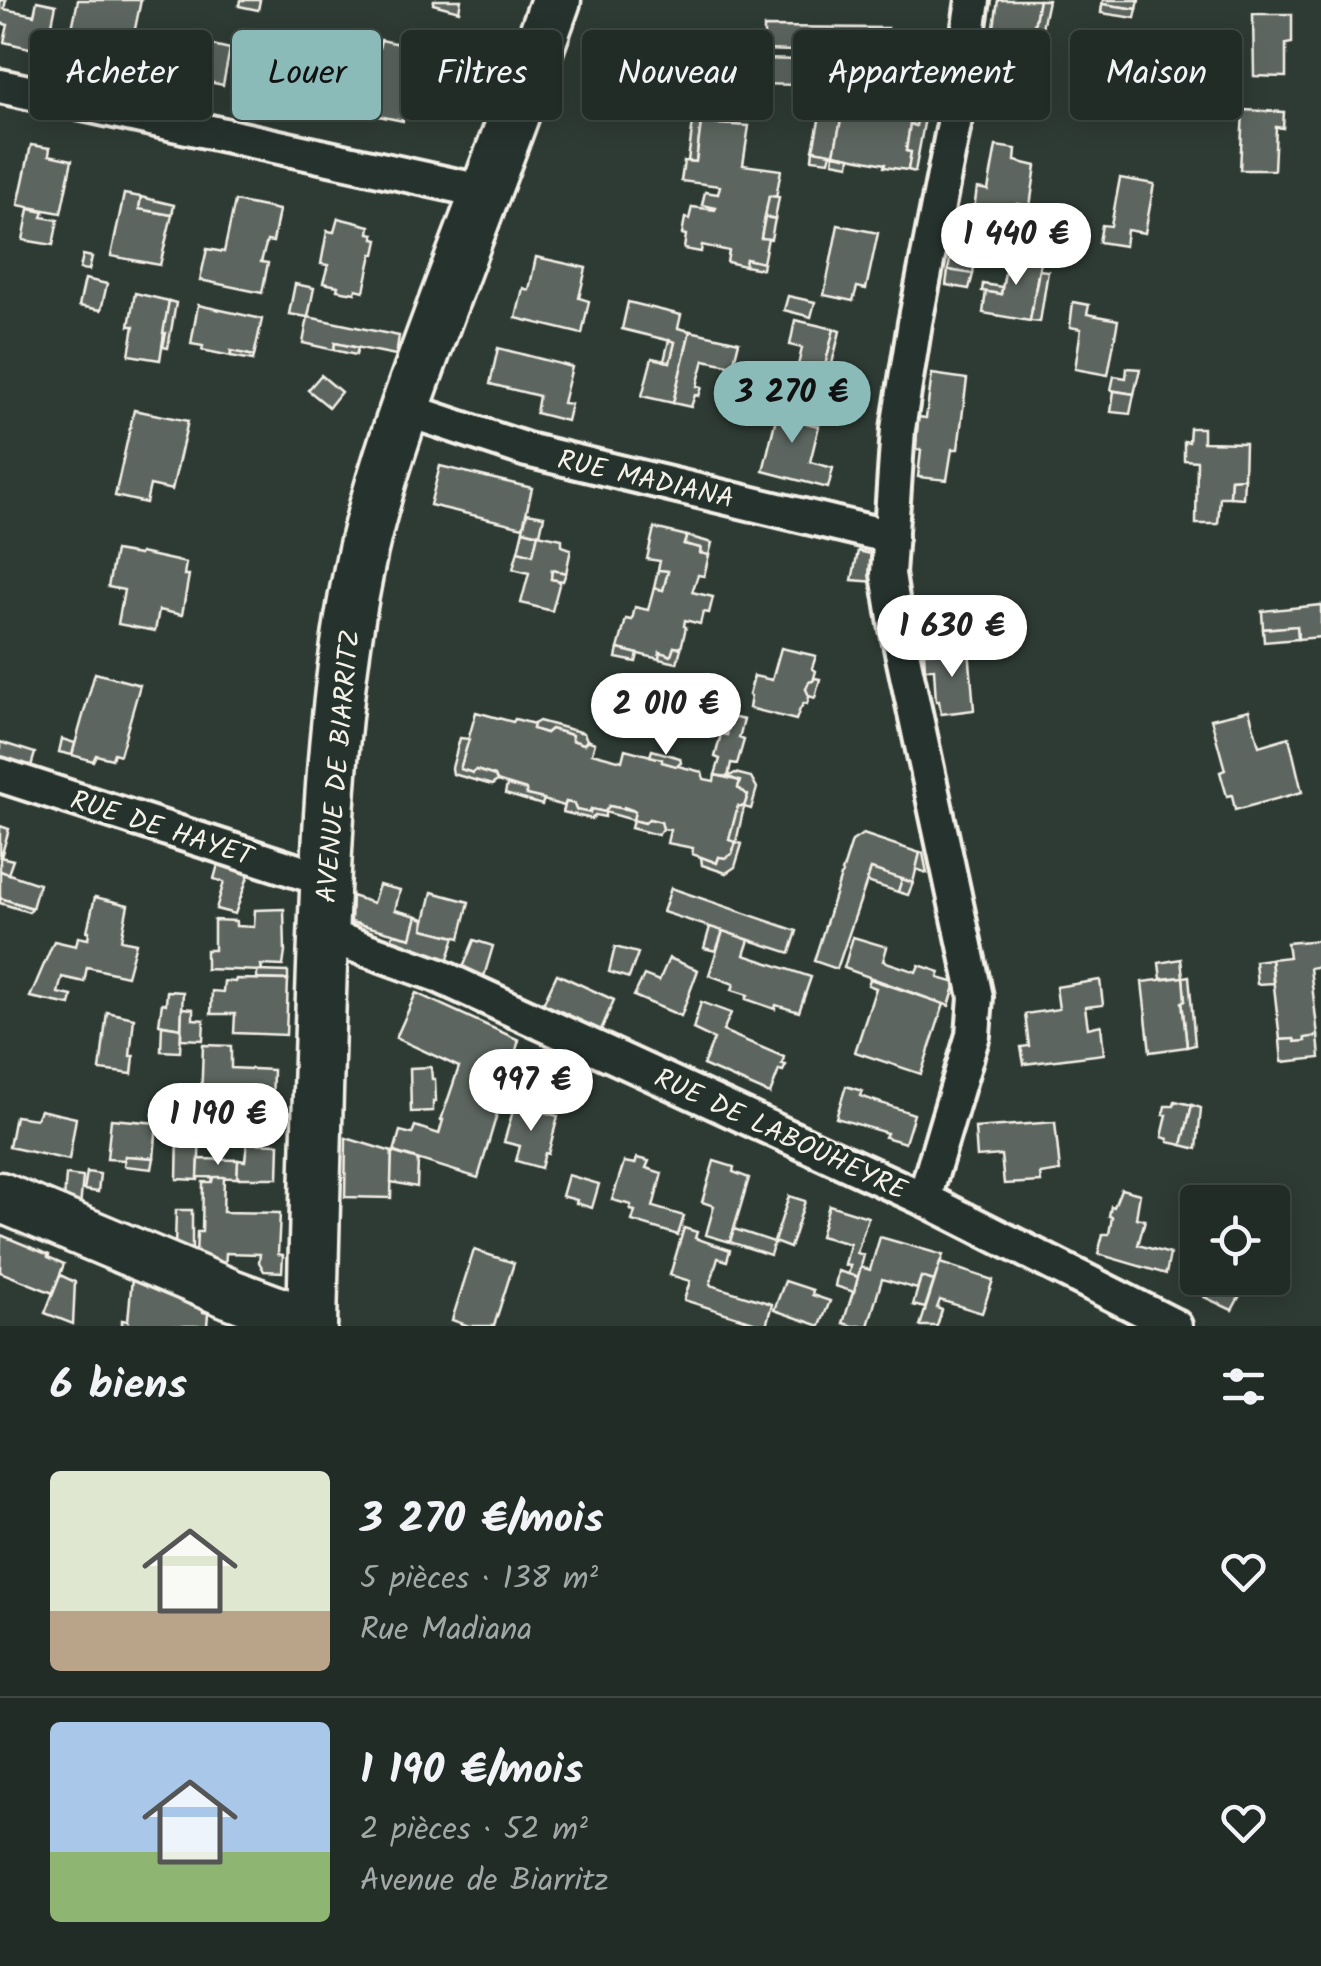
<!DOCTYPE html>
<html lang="fr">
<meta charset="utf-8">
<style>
:root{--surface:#222c27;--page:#2a342f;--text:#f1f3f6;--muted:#a2a7a7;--line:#3f4844;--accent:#8bbbb9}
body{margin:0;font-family:Kalam,sans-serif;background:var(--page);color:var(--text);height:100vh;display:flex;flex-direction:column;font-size:38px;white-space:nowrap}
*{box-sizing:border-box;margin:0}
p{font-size:32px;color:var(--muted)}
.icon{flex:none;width:55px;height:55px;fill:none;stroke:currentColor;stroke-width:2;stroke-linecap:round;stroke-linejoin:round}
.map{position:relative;height:1326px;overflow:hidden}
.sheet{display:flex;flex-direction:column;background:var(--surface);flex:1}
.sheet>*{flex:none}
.banner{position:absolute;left:30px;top:30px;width:1262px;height:90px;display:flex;gap:20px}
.controls{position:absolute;left:1180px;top:1185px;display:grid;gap:20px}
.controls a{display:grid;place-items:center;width:110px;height:110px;border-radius:10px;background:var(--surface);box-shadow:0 5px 25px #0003,0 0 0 2px var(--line);font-size:50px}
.price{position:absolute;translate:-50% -85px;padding:0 22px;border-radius:35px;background:#fff;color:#222;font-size:32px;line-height:65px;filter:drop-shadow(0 2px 5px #0008)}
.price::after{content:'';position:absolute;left:50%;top:60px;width:30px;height:22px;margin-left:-15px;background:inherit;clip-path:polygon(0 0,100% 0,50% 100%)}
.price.active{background:var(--accent);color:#111}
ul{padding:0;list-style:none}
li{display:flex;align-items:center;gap:30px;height:250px;padding:0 50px}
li+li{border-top:2px solid var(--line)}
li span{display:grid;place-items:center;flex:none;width:280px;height:200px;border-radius:10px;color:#555}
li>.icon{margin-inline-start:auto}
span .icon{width:120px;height:120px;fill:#fffc;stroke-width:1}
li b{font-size:42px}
h2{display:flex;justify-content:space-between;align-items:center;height:120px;padding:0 50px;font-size:42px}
.chip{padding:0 35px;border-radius:10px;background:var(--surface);box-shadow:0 5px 25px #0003,0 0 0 2px var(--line);font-size:35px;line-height:90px}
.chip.active{background:var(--accent);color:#111}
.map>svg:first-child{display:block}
</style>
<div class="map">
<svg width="1321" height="1326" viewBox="0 0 1321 1326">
<rect width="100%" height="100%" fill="#2e3b34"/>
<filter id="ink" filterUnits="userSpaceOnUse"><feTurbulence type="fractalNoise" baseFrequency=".01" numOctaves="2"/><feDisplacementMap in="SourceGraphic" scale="20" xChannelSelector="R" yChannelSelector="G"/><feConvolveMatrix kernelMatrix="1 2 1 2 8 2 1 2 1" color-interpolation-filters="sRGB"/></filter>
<g filter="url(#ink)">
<g fill="#5c655e" stroke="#f4f1e8" stroke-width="2.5">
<path d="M0,0H6L4,9L34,15L37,1L56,5L46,52L4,42L8,25L0,23Z"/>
<path d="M78,0H141L130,53L89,43L91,37L71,33Z"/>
<path d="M240,0H260L258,10L239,6Z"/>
<path d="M434,0H461L459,11L433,4Z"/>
<path d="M998,0H1039L1033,32L1041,33L1038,53L1012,49L1010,57L990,54Z"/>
<path d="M1039,0H1048L1041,33L1033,32Z"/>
<path d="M1103,0H1139L1137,9L1102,4Z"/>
<path d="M1102,4L1137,9L1135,18L1101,13Z"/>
<path d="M1253,14H1292V43L1286,44V77L1254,76Z"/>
<path d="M764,27L888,28L887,54L764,50Z"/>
<path d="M169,35L230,49L223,85L209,82L207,86L172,78L173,74L162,72Z"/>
<path d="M381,40L455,56L446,94L410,86L403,121L364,113Z"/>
<path d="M269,43L329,56L319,100L261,86Z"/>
<path d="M633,57H691V82L632,81Z"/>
<path d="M1091,57L1131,65L1129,76L1171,85L1166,112L1134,105V101L1124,100L1123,107L1082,100Z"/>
<path d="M759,59L801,60L799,85L758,84Z"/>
<path d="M1006,76L1027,82L1022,103L1001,97Z"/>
<path d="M990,85L1004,88L1001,97L1013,101L1009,116L984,110Z"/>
<path d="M823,101L844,105L834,154L813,150Z"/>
<path d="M900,103L920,106L916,126L910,124L906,151L911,152L908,170L884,167L885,164L834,154L844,105L880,111L881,105L899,108Z"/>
<path d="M1095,103L1123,107L1121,113L1094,109Z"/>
<path d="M920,106L927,107L915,172L908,170L911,152L906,151L910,124L916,126Z"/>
<path d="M1243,110L1284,112L1283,128L1276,127L1274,170H1240Z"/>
<path d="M693,122L701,123L696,162L688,161Z"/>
<path d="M701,123L749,126L743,165L781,170L776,197L769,196L761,238H768L763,263L746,259L745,266L727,262L729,251L702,245L701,252L684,249L686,235L682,234L685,218L689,219L692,207L715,210L716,208L702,205L705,192L718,194L720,186L681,181L684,161L696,162Z"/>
<path d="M31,145L50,148L49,155L72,160L61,213L18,205Z"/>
<path d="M996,146L1016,149L1015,161L1036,166L1030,206L1017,204L1015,216L974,209L977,188L988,190Z"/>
<path d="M813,150L831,153L829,161L812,159Z"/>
<path d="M834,154L850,157L849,165L833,162Z"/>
<path d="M1120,178L1154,184L1145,233L1127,230L1125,246L1099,242L1102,225L1111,226Z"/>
<path d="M124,194L141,197L139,209L172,215L160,265L111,256Z"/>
<path d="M769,196L779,197L775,219L765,217Z"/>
<path d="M141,197L174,205L172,215L139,209Z"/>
<path d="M235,201L279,210L273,242L267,241L261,262L268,263L262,293L200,280L207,249L224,252Z"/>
<path d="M29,209L44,212L42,217L58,220L53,245L23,240Z"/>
<path d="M765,217L775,219L771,239L761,238Z"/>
<path d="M338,218L370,226L369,233L374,234V239L378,240L375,254H372L364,291L356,289L355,293L337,290L338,286L323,283L328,265L321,264L327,231L334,232Z"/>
<path d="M838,225L878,233L866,289L857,287L853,301L824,295Z"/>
<path d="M1009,251L1041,256L1030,321L983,313L986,291L1001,294Z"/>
<path d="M83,255L92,257L89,270L80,269Z"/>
<path d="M951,255L975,259L973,274L948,270Z"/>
<path d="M536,257L586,268L579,298L589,301L582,334L516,318L523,288L529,290Z"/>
<path d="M746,259L763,263L762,269L745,266Z"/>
<path d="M948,270L973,274L969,289L946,285Z"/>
<path d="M1039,270L1048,271L1040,322L1030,321Z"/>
<path d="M85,279L107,284L101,310L79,306Z"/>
<path d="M295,284L314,288L308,317L289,314Z"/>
<path d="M983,284L1002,287L1001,294L982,291Z"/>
<path d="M135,293L169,301L160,360L129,355L134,326H129Z"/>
<path d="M788,296L815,302L811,317L784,310Z"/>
<path d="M169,301L176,303L168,348L163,347L166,333H163Z"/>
<path d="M628,302L681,315L678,328L690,331L673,403L642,396L652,358L670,362L675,342L622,329Z"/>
<path d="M1073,302L1089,305L1087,314L1118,320L1108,375L1075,369L1081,329L1070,327Z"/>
<path d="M198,305L262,319L254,356L231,351V356L202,350L203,346L191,344Z"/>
<path d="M308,317L399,336L396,355L335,343L334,350L303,343Z"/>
<path d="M795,320L834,329L824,370L832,372L829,386L795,379L802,348L790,345Z"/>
<path d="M834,329L840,331L830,372L824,370Z"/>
<path d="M690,331L739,342L733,366L704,360L697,386L702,387L699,396L695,395L691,407L673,403Z"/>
<path d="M669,340L675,342L670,362L664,361Z"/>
<path d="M335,343L358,348L356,355L334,350Z"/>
<path d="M498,348L572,367L563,403L571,404L567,421L536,413L539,396L490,384Z"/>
<path d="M231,351L254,356L253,360L231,356Z"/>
<path d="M1127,368L1140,369L1134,394L1111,390L1114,376L1126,378Z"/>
<path d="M932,374L967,379L958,449H952L947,480L918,477L921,450L916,449L918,417L926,418Z"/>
<path d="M321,375L341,392L329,407L308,390Z"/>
<path d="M766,386L783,389L776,416L819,426L810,462L833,468L828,488L763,471L776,418L759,414Z"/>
<path d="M1114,391L1134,394L1130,414L1111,412Z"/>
<path d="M134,410L188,421L172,490L150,485L146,503L115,496Z"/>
<path d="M1190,428H1203V442L1245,443L1244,478L1231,479L1230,497H1220L1218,524H1196L1197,461L1184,460V441L1189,442Z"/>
<path d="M440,466L532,488L523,527L430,505Z"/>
<path d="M1244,478L1243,498L1230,497L1231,479Z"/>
<path d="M527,513L544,516L540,534L523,530Z"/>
<path d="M654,528L687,536L684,544L701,548L700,553L709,555L704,576L698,575L692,592L713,597L709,613L703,612L700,624L685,620L684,626L686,627L681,648L674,647L671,656L660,652L659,659L618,649L626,619L632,620L635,607L648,610L654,588L663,590L668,571L658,570L660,561L647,559Z"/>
<path d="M523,530L538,534L533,555L518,551Z"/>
<path d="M538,534L562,539V546L571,549L566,573L552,570L551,579L560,581L552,611L521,603L529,573L513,569L518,551L533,555Z"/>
<path d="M687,536L712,543L709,555L700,553L701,548L684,544Z"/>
<path d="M115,551L139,555L140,553L186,563L184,575H189L182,615L159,610L155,631L118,624L124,590L108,587Z"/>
<path d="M858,551L875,555L876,582L852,580Z"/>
<path d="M552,570L566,573L563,581L551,579Z"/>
<path d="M658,570L668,571L663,590L654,588Z"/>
<path d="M1321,605V637L1298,639L1297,626L1263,629L1262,611Z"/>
<path d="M1297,626L1298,639L1264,642L1263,629Z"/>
<path d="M674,647L681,648L677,663L659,659L660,652L671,656Z"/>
<path d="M781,648L816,656L812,668L816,671L813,681L809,682L806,689L810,694L807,704L804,703L800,709L796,720L749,708L751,696L749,695L754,676L772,680Z"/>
<path d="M618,649L638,654L636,662L616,658Z"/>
<path d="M969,649L974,710L941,714L939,701H936L934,669H925L924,653Z"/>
<path d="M95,673L140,685L120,755L114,753L112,759L96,755L93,761L72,755Z"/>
<path d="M815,678L820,679L815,698L809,696L806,689L809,682L813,681Z"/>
<path d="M1249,710L1259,746L1289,737L1302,792L1235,810L1232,795L1227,796L1220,772L1225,770L1211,719Z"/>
<path d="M476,712L513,722L515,719L534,724L533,729L546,733L551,729L572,735V740L584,744L587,740L595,743L592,753L622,761L625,749L662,759V762L702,772L704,779L714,781L715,775L740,781L738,788L748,795L744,807L738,806L729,840L736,842L732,854L725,858L719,857L717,863L692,854L693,848L667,843L670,830L663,829L661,822L649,819L645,823L633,820L635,811L624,807L623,809L609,806L605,812L591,809L590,813L576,810L574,804L566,802L564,806L526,795V790L497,781L495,776L476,770L473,773L460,769Z"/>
<path d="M731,717L744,720L739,738L744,740L737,764L731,763L728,777L715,775L720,759L715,757L721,734L727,735Z"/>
<path d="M539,721L584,733L587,740L584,744L572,740V735L551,729L546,733L533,729L534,724Z"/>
<path d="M460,738L469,739L460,769L473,773L476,770L495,776L497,781L492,785L453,774L452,768Z"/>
<path d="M62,739L75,743L72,755L59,752Z"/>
<path d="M0,742L35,753L28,776L0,767Z"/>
<path d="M652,750L680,758L681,763L676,766L662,762V759L650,756Z"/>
<path d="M735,773L751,777L757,788L751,809L744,807L748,795L738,788L740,781L728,777Z"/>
<path d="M507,785L526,790V795L544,799L542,805L505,794Z"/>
<path d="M566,802L574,804L576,810L590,813L591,809L605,812V817L595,815L592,819L563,812Z"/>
<path d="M609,806L635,811L633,820L605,812Z"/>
<path d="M738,806L744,807L736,842L729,840Z"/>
<path d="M649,819L661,822L663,829L658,835L631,828L633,820L645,823Z"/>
<path d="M0,826L9,829L1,857H0Z"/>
<path d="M863,834L920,853L913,883L871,869L837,969L814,961L852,841Z"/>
<path d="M736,842L742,844L735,867L726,873L702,865L701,857L717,863L719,857L725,858L732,854Z"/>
<path d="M920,853H923L927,873L916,869Z"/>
<path d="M0,857L13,860L8,874L0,871Z"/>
<path d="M219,861L250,871L235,914L216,909L224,882L214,879Z"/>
<path d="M871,869L902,879L898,892L867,882Z"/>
<path d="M0,871L39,884L32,908L0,898Z"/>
<path d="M902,879L913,883L908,895L898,892Z"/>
<path d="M379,885L400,890L395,910L417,916L411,938L351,922L352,896L373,903Z"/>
<path d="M671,888L797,931L790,953L663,912Z"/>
<path d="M432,892L469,902L460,938L423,929Z"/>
<path d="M95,897L128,905L121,940L136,943L127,976L87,967L84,982L62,977L58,993L72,996L70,1005L30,997L54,941L76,946L78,937L88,939L89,931H87Z"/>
<path d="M0,898L32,908L29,912L0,903Z"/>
<path d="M284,909L285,952L283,966L261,965L262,971L206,969V950H214V920L236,921V926L254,927L255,910Z"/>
<path d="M417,916L424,919L423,929L455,937L446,965L390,940L394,934L411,938Z"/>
<path d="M710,927L723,931L716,951L704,948Z"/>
<path d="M723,931L749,940L744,955L811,977L799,1012L776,1005L775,1009L746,999L748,995L732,990L734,984L709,975Z"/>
<path d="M853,937L887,947L883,961L916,972L919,965L940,972L938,978L956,983L949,1006L844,968Z"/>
<path d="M474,940L493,946L482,983L461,973Z"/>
<path d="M1321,940V966L1310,968L1318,1036L1305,1038V1041L1295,1042L1294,1039L1280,1040L1271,959L1289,957L1287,943Z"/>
<path d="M615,947L638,953L629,978L609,972Z"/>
<path d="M669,958L698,970L681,1016L634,996L644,975L659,981Z"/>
<path d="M1181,959L1183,977L1161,979L1159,963Z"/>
<path d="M1271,959L1273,983L1257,984L1255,961Z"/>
<path d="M257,971L288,972V980L257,979Z"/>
<path d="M557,974L614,1000L601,1030L543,1004Z"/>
<path d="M1189,976L1195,1045L1187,1047L1182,1002L1185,1001L1183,977Z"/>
<path d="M1183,977L1185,1001L1182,1002L1187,1047L1150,1052L1142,982Z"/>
<path d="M236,979L288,980L286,1035L234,1033L235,1014H211L212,991L223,992L224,981L235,982Z"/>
<path d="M870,979L944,1004L921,1074L855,1052L876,988L868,985Z"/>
<path d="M1100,980L1103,1005L1085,1007L1088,1028L1101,1025L1104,1054L1024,1064L1021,1047L1029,1046L1025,1014L1059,1009L1056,987Z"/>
<path d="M167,991L183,992L181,1028L159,1024L162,1003L166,1004Z"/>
<path d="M416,993L519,1040L478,1178L394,1152L400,1131L412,1134L415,1126L439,1134L443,1120H441L459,1067L396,1038Z"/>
<path d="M701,1002L731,1013L723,1031L784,1057L782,1064L786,1065L783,1071L779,1070L770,1094L703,1065L714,1039L693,1029Z"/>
<path d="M182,1008L193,1009V1019L204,1020L203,1040L181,1039Z"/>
<path d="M107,1012L134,1018L130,1056H134L132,1074L100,1070Z"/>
<path d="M162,1025L181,1028L180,1052L161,1051Z"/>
<path d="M1318,1036L1320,1058L1282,1062L1280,1040L1294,1039L1295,1042L1305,1041V1038Z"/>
<path d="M203,1045L231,1046V1068L273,1070L272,1109L224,1108L223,1134L200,1133Z"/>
<path d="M431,1067L432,1079H435L436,1101H433V1111L411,1112L410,1068Z"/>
<path d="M846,1086L862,1091L860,1096L914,1114L905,1143L885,1137L887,1133L836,1118Z"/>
<path d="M1175,1101L1192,1105L1182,1145L1168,1142V1139L1162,1137L1167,1115H1163L1165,1106H1174Z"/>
<path d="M515,1104L558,1116L548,1154L545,1153L541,1168L516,1161L520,1146L504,1142Z"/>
<path d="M1192,1105L1201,1108L1197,1149L1182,1145Z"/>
<path d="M40,1110L76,1118L69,1160L9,1147L15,1116L36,1119Z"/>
<path d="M111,1119L157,1123L154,1158L125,1156V1160L107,1159Z"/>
<path d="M1055,1122L1060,1171L1040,1174L1041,1182L1004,1184L1001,1155L977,1157L975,1128Z"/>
<path d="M178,1132L200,1133L198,1180L177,1179Z"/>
<path d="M346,1138L392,1152L391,1198L345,1197Z"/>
<path d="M247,1143L279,1144L278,1178H237L238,1160L245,1161Z"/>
<path d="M392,1152L418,1160L417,1187L391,1182Z"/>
<path d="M125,1156L154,1158L152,1169L124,1166Z"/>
<path d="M637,1158L649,1161L646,1168L662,1173L653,1207L684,1216L678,1235L632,1221L635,1211L630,1210L631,1205L612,1200L624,1162L635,1164Z"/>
<path d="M199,1159L238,1160L237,1178L198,1177Z"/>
<path d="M714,1161L734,1167L733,1172L749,1178L730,1242L706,1235L714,1206L702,1202Z"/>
<path d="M87,1172L100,1174L98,1192L84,1190Z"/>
<path d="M66,1175L83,1177L80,1207L64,1200Z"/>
<path d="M568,1175L599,1184L592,1208L576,1203L577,1200L562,1196Z"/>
<path d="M213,1177H224L223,1212L280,1213L278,1254L283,1255L282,1272L264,1271L259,1262L260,1254L226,1253L225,1268L196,1255L197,1232H202L203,1182H212Z"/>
<path d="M1121,1189L1140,1194L1136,1218L1145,1220L1138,1245L1170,1254L1166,1274L1098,1254L1103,1234H1109L1112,1217L1109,1216L1111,1206L1114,1207Z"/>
<path d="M789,1196L805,1201L790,1248L774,1242Z"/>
<path d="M829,1205L868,1217L857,1253L864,1255L858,1277L848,1274L851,1266L845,1265L850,1244L820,1236Z"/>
<path d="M176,1210H192V1253L175,1246Z"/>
<path d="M1281,1216L1287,1246L1283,1247L1287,1281L1244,1288L1232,1310L1204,1297L1214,1278H1272V1218Z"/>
<path d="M684,1228L697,1232L695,1238L730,1250L727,1261L718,1258L710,1285L772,1304L766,1326L684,1300L690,1281L670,1275Z"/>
<path d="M734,1229L774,1242L770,1255L730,1242Z"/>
<path d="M1,1235L49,1255L48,1257L64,1264L53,1293L0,1272Z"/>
<path d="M880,1237L943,1255L934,1281L921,1277L917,1289L882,1279L868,1326H852L843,1323L861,1267L870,1270Z"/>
<path d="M474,1250L514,1263L494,1326H469L452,1320Z"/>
<path d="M940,1263L993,1280L982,1313L940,1300L937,1308L942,1310L937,1326H920Z"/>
<path d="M133,1267L204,1297L203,1312L208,1313L207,1326H122V1320L128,1321Z"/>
<path d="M838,1271L858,1277L854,1292L835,1286Z"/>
<path d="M60,1275L75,1282L73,1324L45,1313Z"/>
<path d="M921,1277L934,1281L925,1308L913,1305Z"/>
<path d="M785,1281L813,1290L812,1295L830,1301L820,1326L774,1310Z"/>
</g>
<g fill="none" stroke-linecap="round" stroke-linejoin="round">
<defs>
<g id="street">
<path d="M0,86L485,192"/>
<path d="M404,409L527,450L891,537"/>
<path d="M0,775L325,880"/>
<path d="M323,934L437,975L924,1199L1175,1326"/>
<path d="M924,1199L973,1035L976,997L896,624L888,574L898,429L915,323L955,119L973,0"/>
</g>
<g id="secondary">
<path d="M0,1197L231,1294L312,1324"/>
<path d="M312,1326C315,1197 318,1069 323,940C328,808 335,679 363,550C382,468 411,390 440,312C479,208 519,105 556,0"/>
</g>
</defs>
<use href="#street" stroke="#f4f1e8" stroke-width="40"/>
<use href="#secondary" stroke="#f4f1e8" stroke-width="55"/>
<use href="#street" stroke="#26332d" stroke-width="32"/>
<use href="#secondary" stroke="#26332d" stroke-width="48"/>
</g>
</g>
<g text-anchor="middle" stroke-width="8" stroke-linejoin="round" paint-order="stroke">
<g font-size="28" fill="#f4f1e8" stroke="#26332d">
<text transform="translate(646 478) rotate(13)" y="10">RUE MADIANA</text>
<text transform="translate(337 766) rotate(-85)" y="10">AVENUE DE BIARRITZ</text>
<text transform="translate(162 827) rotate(18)" y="10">RUE DE HAYET</text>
<text transform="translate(781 1133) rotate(25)" y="10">RUE DE LABOUHEYRE</text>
</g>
</g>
</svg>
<div class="controls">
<a><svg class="icon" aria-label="locate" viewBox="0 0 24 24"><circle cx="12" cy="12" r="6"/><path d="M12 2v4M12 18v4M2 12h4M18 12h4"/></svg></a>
</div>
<b class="price" style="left:1016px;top:288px">1 440 €</b>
<b class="price active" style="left:792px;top:446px">3 270 €</b>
<b class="price" style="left:952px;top:680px">1 630 €</b>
<b class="price" style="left:666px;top:758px">2 010 €</b>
<b class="price" style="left:531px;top:1134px">997 €</b>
<b class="price" style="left:218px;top:1168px">1 190 €</b>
<div class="banner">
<a class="chip">Acheter</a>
<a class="chip active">Louer</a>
<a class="chip">Filtres</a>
<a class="chip">Nouveau</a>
<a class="chip">Appartement</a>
<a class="chip">Maison</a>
</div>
</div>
<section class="sheet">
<h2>6 biens<svg class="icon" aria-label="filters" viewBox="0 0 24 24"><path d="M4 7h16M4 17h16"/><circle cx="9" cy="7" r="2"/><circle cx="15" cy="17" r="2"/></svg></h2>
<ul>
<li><span style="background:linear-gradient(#dfe7d0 70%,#b9a48a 0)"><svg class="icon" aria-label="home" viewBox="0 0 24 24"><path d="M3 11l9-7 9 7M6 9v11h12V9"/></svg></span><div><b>3 270 €/mois</b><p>5 pièces · 138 m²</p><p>Rue Madiana</p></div><svg class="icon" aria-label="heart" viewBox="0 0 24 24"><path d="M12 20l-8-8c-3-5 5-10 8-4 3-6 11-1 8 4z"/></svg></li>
<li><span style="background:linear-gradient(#a9c7e8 65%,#8fb573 0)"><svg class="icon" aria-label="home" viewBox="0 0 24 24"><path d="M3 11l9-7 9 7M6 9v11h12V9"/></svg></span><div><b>1 190 €/mois</b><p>2 pièces · 52 m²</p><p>Avenue de Biarritz</p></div><svg class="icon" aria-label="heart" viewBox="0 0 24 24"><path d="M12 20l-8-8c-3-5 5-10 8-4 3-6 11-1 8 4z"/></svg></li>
</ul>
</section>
